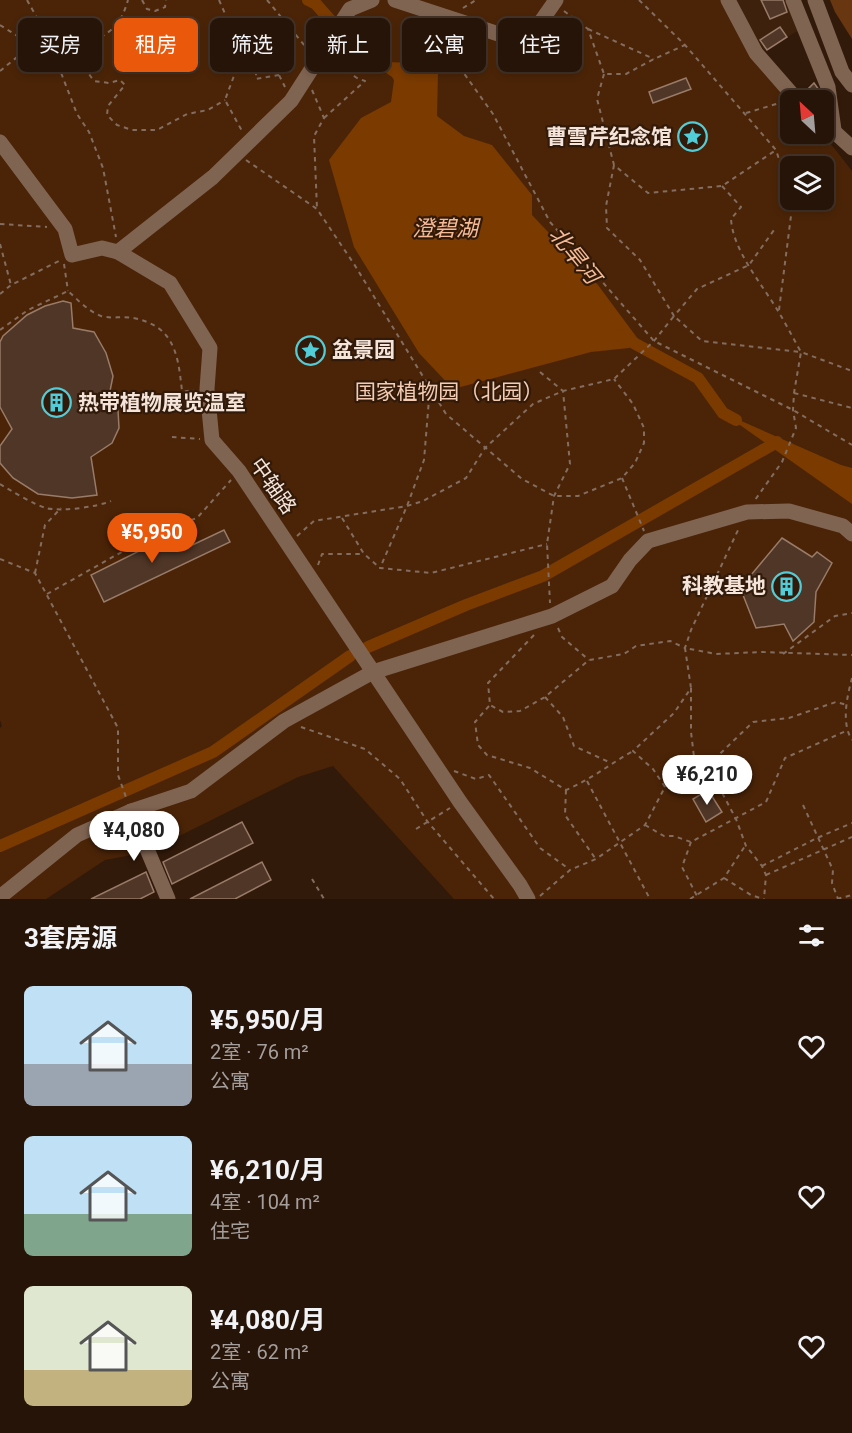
<!DOCTYPE html>
<html lang="zh">
<meta charset="utf-8">
<style>
:root{--surface:#261408;--page:#322116;--text:#f1f3f6;--muted:#a49e9c;--line:#423329;--accent:#ea580c}
body{margin:0;font-family:Roboto,"Noto Sans SC",sans-serif;background:var(--page);color:var(--text);height:100vh;display:flex;flex-direction:column;font-size:22px;white-space:nowrap}
*{box-sizing:border-box;margin:0}
p{font-size:20px;color:var(--muted)}
.icon{flex:none;width:33px;height:33px;fill:none;stroke:currentColor;stroke-width:2;stroke-linecap:round;stroke-linejoin:round}
.map{position:relative;height:899px;overflow:hidden}
.panel{display:flex;flex-direction:column;background:var(--surface);flex:1}
.panel>*{flex:none}
.guide{position:absolute;left:18px;top:18px;width:816px;height:54px;display:flex;gap:12px}
.needle{width:39px;rotate:334deg}
.controls{position:absolute;left:780px;top:90px;display:grid;gap:12px}
.controls a{display:grid;place-items:center;width:54px;height:54px;border-radius:9px;background:var(--surface);box-shadow:0 3px 9px #0003,0 0 0 2px var(--line);font-size:30px}
.price{position:absolute;translate:-50% -51px;padding:0 14px;border-radius:21px;background:#fff;color:#222;font-size:20px;line-height:39px;filter:drop-shadow(0 2px 3px #0008)}
.price::after{content:'';position:absolute;left:50%;top:36px;width:18px;height:14px;margin-left:-9px;background:inherit;clip-path:polygon(0 0,100% 0,50% 100%)}
.price.current{background:var(--accent);color:#fff}
ul{padding:0;list-style:none}
li{display:flex;align-items:center;gap:18px;height:150px;padding:0 24px}
li span{display:grid;place-items:center;flex:none;width:168px;height:120px;border-radius:9px;color:#555}
li>.icon{margin-inline-start:auto}
span .icon{width:72px;height:72px;fill:#fffc;stroke-width:1}
li b{font-size:26px}
h2{display:flex;justify-content:space-between;align-items:center;height:72px;padding:0 24px;font-size:26px}
.pill{padding:0 21px;border-radius:9px;background:var(--surface);box-shadow:0 3px 9px #0003,0 0 0 2px var(--line);font-size:21px;line-height:54px}
.pill.current{background:var(--accent);color:#fff}
.map>svg:first-child{display:block}
</style>
<div class="map">
<svg width="852" height="899" viewBox="0 0 852 899">
<rect width="100%" height="100%" fill="#321a0a"/>
<path fill="#3e210c" d="M733,0H800L810,24L764,50Z"/>
<path fill="#4b2407" fill-rule="evenodd" d="M0,0H721L790,100V134H823L852,171V899H454L333,766L298,777L147,852L105,860L46,899H0V728L2,726L0,720ZM790,166H824V200H790Z"/>
<path fill="#683610" d="M830,0H852V39L835,12Z"/>
<g fill="#7a3a00">
<path d="M382,62L423,63L438,72L437,116L464,136L492,145L532,195V215L598,285L638,339L629,348L591,352L453,389L419,353L354,247L329,160L361,118L391,102L394,80Z"/>
<path d="M723,413L841,465L852,468V504Z"/>
</g>
<g fill="none" stroke-linecap="round" stroke-linejoin="round">
<g stroke="#7a3a00" stroke-width="12">
<path d="M308,0L316,4L345,37L394,71"/>
<path d="M619,335L698,378L723,413L736,420"/>
<path d="M368,647L466,605L543,576L777,442"/>
<path d="M0,846L213,752L350,656"/>
</g>
</g>
<g fill="#4f3626" stroke="#987b69" stroke-width="1.5">
<path d="M761,0H783L787,12L770,19Z"/>
<path d="M780,27L787,37L767,50L760,40Z"/>
<path d="M686,78L691,89L653,103L649,92Z"/>
<path d="M814,83L819,90V97L816,100H806L804,93Z"/>
<path d="M63,301L71,303L73,328L94,332L106,353L113,376L109,396L118,410L119,428L112,443L91,457L97,495L72,498L38,494L13,478L0,463V446L12,429L0,407V342L3,336L27,315L45,306Z"/>
<path d="M224,530L230,542L104,602L91,575L175,533L184,549Z"/>
<path d="M782,538L812,557L817,552L832,563L816,592L814,622L793,641L784,624L756,628L743,595L760,581L751,575Z"/>
<path d="M708,790L722,812L706,822L693,799Z"/>
<path d="M242,822L253,843L172,884L163,862Z"/>
<path d="M262,862L271,880L235,899H190Z"/>
<path d="M146,872L154,892L140,899H91Z"/>
</g>
<g fill="none" stroke-linecap="round" stroke-linejoin="round">
<g stroke="#826d60" stroke-width="2" stroke-dasharray="4.5 4.5" stroke-linecap="butt">
<path d="M27,0L46,34L77,114L89,132L103,168L116,237"/>
<path d="M142,0L147,9L155,11L165,7L166,0"/>
<path d="M219,0L234,34L238,65L225,100L242,131"/>
<path d="M267,0L309,51"/>
<path d="M639,0L685,45L776,150L790,193"/>
<path d="M463,8L476,0"/>
<path d="M564,11L588,29L604,74H626L654,59L685,45"/>
<path d="M0,25L19,37L46,34L55,30L92,42C113,31 121,24 128,0"/>
<path d="M588,29L654,59"/>
<path d="M451,32L458,65L493,114L550,222L654,341L793,410L852,445"/>
<path d="M92,42C79,56 83,67 94,81L109,83L120,80L125,85L108,106L107,115L117,125L132,130H157L187,114L208,110L225,100"/>
<path d="M0,71L44,35"/>
<path d="M604,74L597,99L614,165L648,193L722,186L776,150"/>
<path d="M279,75L256,79V67L272,49L283,64L279,75L285,87"/>
<path d="M312,90L324,118L314,136L317,209"/>
<path d="M746,113L783,102"/>
<path d="M324,118L365,81L357,78L330,60"/>
<path d="M246,160L317,209L354,264L446,414L522,479L554,496H578L622,478L635,463L644,443V428L633,404L614,379"/>
<path d="M614,165L606,206L607,228L640,260L674,316L697,289L749,265L774,230"/>
<path d="M722,186L741,207L731,219C733,251 762,284 778,311C786,324 793,338 801,352L852,371"/>
<path d="M0,224L47,227"/>
<path d="M0,244L11,285"/>
<path d="M64,264L68,291"/>
<path d="M0,294L11,285L61,260"/>
<path d="M779,310L793,200"/>
<path d="M0,330L28,310L68,291C78,300 88,311 101,316C111,319 123,316 133,318C175,326 178,355 182,391"/>
<path d="M540,372L563,391L570,464L554,496L547,544L550,603"/>
<path d="M430,387L424,460L407,506L380,568L431,573L547,544"/>
<path d="M176,393L194,390"/>
<path d="M794,393L852,408"/>
<path d="M172,437L200,439"/>
<path d="M622,478L644,531"/>
<path d="M0,484C11,491 35,505 46,508C61,512 97,507 111,501"/>
<path d="M342,518L364,554L380,568"/>
<path d="M297,536L314,521L407,506L423,501L466,478L485,448L533,404L563,391L614,379L654,341L674,316L702,341L801,352L794,393L793,410L796,428L782,462L755,500"/>
<path d="M0,559L35,573L118,728V775L127,800"/>
<path d="M318,565L322,554H364"/>
<path d="M35,573L45,525L61,508"/>
<path d="M47,594L159,531L197,518L231,480"/>
<path d="M558,628L562,637L589,660"/>
<path d="M534,635L488,683L490,705L503,712L520,711L545,697L589,660L624,654L636,646L670,641L685,648L691,630L739,528"/>
<path d="M783,654L835,616L852,613"/>
<path d="M852,678C847,697 841,723 852,740"/>
<path d="M691,688V732L695,765L701,772L719,787L736,819L746,846L762,866L766,875L764,899"/>
<path d="M545,697L563,717L574,746L611,763"/>
<path d="M489,706L475,722L478,745L487,755L530,768L566,790C590,780 610,764 633,751"/>
<path d="M301,727L365,749L400,779L427,821L494,899"/>
<path d="M454,771L476,779L489,775L540,848L569,869"/>
<path d="M701,772L753,722L789,718L836,702L847,705"/>
<path d="M587,781L650,899"/>
<path d="M665,787L653,769L633,751L674,713L691,688L685,648L716,654L762,652L852,655"/>
<path d="M566,790L565,815L595,858"/>
<path d="M803,805L833,870L832,883L838,899"/>
<path d="M645,825L664,836H674L691,842L766,802L785,758L846,731"/>
<path d="M416,829L450,808"/>
<path d="M691,842L682,867L697,896"/>
<path d="M762,866L817,838L852,823"/>
<path d="M766,875L852,837"/>
<path d="M724,878L751,895L763,899"/>
<path d="M312,879L324,899"/>
<path d="M540,896L570,870L596,859L645,825L665,787L695,766"/>
<path d="M690,899L724,878L745,846"/>
<path d="M837,899L852,895"/>
</g>
<g stroke="#806452" stroke-width="15">
<path d="M395,0L526,43L556,0"/>
<path d="M728,0L756,53L797,100"/>
<path d="M793,0L828,87L834,130"/>
<path d="M815,0L842,72L852,85"/>
<path d="M828,126L852,148"/>
<path d="M0,142L65,229L72,255L102,248L118,252L170,283L210,348L207,389L212,440L239,471L460,802L520,885L528,899"/>
<path d="M118,252L213,177L291,101L350,9L372,0"/>
<path d="M131,811L168,899"/>
<path d="M0,897L77,835L131,811L191,791L284,721L373,672L552,616L612,586L630,560L648,541L747,512L789,511L843,526L852,534"/>
</g>
</g>
<defs>
<symbol id="sight-ring" viewBox="-11 -11 22 22"><circle r="9.5" fill="#321a0a" stroke="#52ccd6" stroke-width="1.5"/><path d="M0-6L1.8-2.2L6-1.7L2.9 1.2L3.7 5.4L0 3.3L-3.7 5.4L-2.9 1.2L-6-1.7L-1.8-2.2Z" fill="#52ccd6"/></symbol>
<symbol id="building-ring" viewBox="-11 -11 22 22"><circle r="9.5" fill="#321a0a" stroke="#52ccd6" stroke-width="1.5"/><path d="M-4-6H4V6H1V3H-1V6H-4ZM-2.5-4.3h1.7v1.8h-1.7ZM.8-4.3h1.7v1.8H.8ZM-2.5-1h1.7V.8h-1.7ZM.8-1h1.7V.8H.8Z" fill="#52ccd6"/></symbol>
</defs>
<g fill-rule="evenodd">
<use href="#sight-ring" x="676" y="120" width="33" height="33"/>
<use href="#sight-ring" x="294" y="334" width="33" height="33"/>
<use href="#building-ring" x="40" y="386" width="33" height="33"/>
<use href="#building-ring" x="770" y="570" width="33" height="33"/>
</g>
<g text-anchor="middle" stroke-width="4.5" stroke-linejoin="round" paint-order="stroke">
<g font-size="21" font-weight="bold" fill="#f4e4da" stroke="#321a0a" text-anchor="end">
<text x="672" y="144">曹雪芹纪念馆</text>
<text x="332" y="357" text-anchor="start">盆景园</text>
<text x="78" y="410" text-anchor="start">热带植物展览温室</text>
<text x="766" y="593">科教基地</text>
</g>
<g font-size="21" fill="#f3ccb3" stroke="#321a0a">
<text x="449" y="399">国家植物园（北园）</text>
</g>
<g font-size="21" fill="#f4e4da" stroke="#321a0a">
<text transform="translate(273 486) rotate(55)" y="7">中轴路</text>
</g>
<g font-size="22" font-style="italic" fill="#f5bb97" stroke="#321a0a">
<text x="445" y="236">澄碧湖</text>
<text transform="translate(575 255) rotate(51)" y="8">北旱河</text>
</g>
</g>
</svg>
<div class="controls">
<a><svg class="needle" viewBox="-14 -14 28 28"><path d="M0-13l5 13h-10z" fill="#e53935"/><path d="M0 13l5-13h-10z" fill="#a49e9c"/></svg></a>
<a><svg class="icon" aria-label="layers" viewBox="0 0 24 24"><path d="M12 4l9 5-9 5-9-5zM3 14l9 5 9-5"/></svg></a>
</div>
<b class="price current" style="left:152px;top:564px">¥5,950</b>
<b class="price" style="left:707px;top:806px">¥6,210</b>
<b class="price" style="left:134px;top:862px">¥4,080</b>
<div class="guide">
<a class="pill">买房</a>
<a class="pill current">租房</a>
<a class="pill">筛选</a>
<a class="pill">新上</a>
<a class="pill">公寓</a>
<a class="pill">住宅</a>
</div>
</div>
<section class="panel">
<h2>3套房源<svg class="icon" aria-label="filters" viewBox="0 0 24 24"><path d="M4 7h16M4 17h16"/><circle cx="9" cy="7" r="2"/><circle cx="15" cy="17" r="2"/></svg></h2>
<ul>
<li><span style="background:linear-gradient(#bfe0f5 65%,#9aa5b1 0)"><svg class="icon" aria-label="home" viewBox="0 0 24 24"><path d="M3 11l9-7 9 7M6 9v11h12V9"/></svg></span><div><b>¥5,950/月</b><p>2室 · 76 m²</p><p>公寓</p></div><svg class="icon" aria-label="heart" viewBox="0 0 24 24"><path d="M12 20l-8-8c-3-5 5-10 8-4 3-6 11-1 8 4z"/></svg></li>
<li><span style="background:linear-gradient(#bfe0f5 65%,#7fa58c 0)"><svg class="icon" aria-label="home" viewBox="0 0 24 24"><path d="M3 11l9-7 9 7M6 9v11h12V9"/></svg></span><div><b>¥6,210/月</b><p>4室 · 104 m²</p><p>住宅</p></div><svg class="icon" aria-label="heart" viewBox="0 0 24 24"><path d="M12 20l-8-8c-3-5 5-10 8-4 3-6 11-1 8 4z"/></svg></li>
<li><span style="background:linear-gradient(#dfe7d0 70%,#c2b280 0)"><svg class="icon" aria-label="home" viewBox="0 0 24 24"><path d="M3 11l9-7 9 7M6 9v11h12V9"/></svg></span><div><b>¥4,080/月</b><p>2室 · 62 m²</p><p>公寓</p></div><svg class="icon" aria-label="heart" viewBox="0 0 24 24"><path d="M12 20l-8-8c-3-5 5-10 8-4 3-6 11-1 8 4z"/></svg></li>
</ul>
</section>
